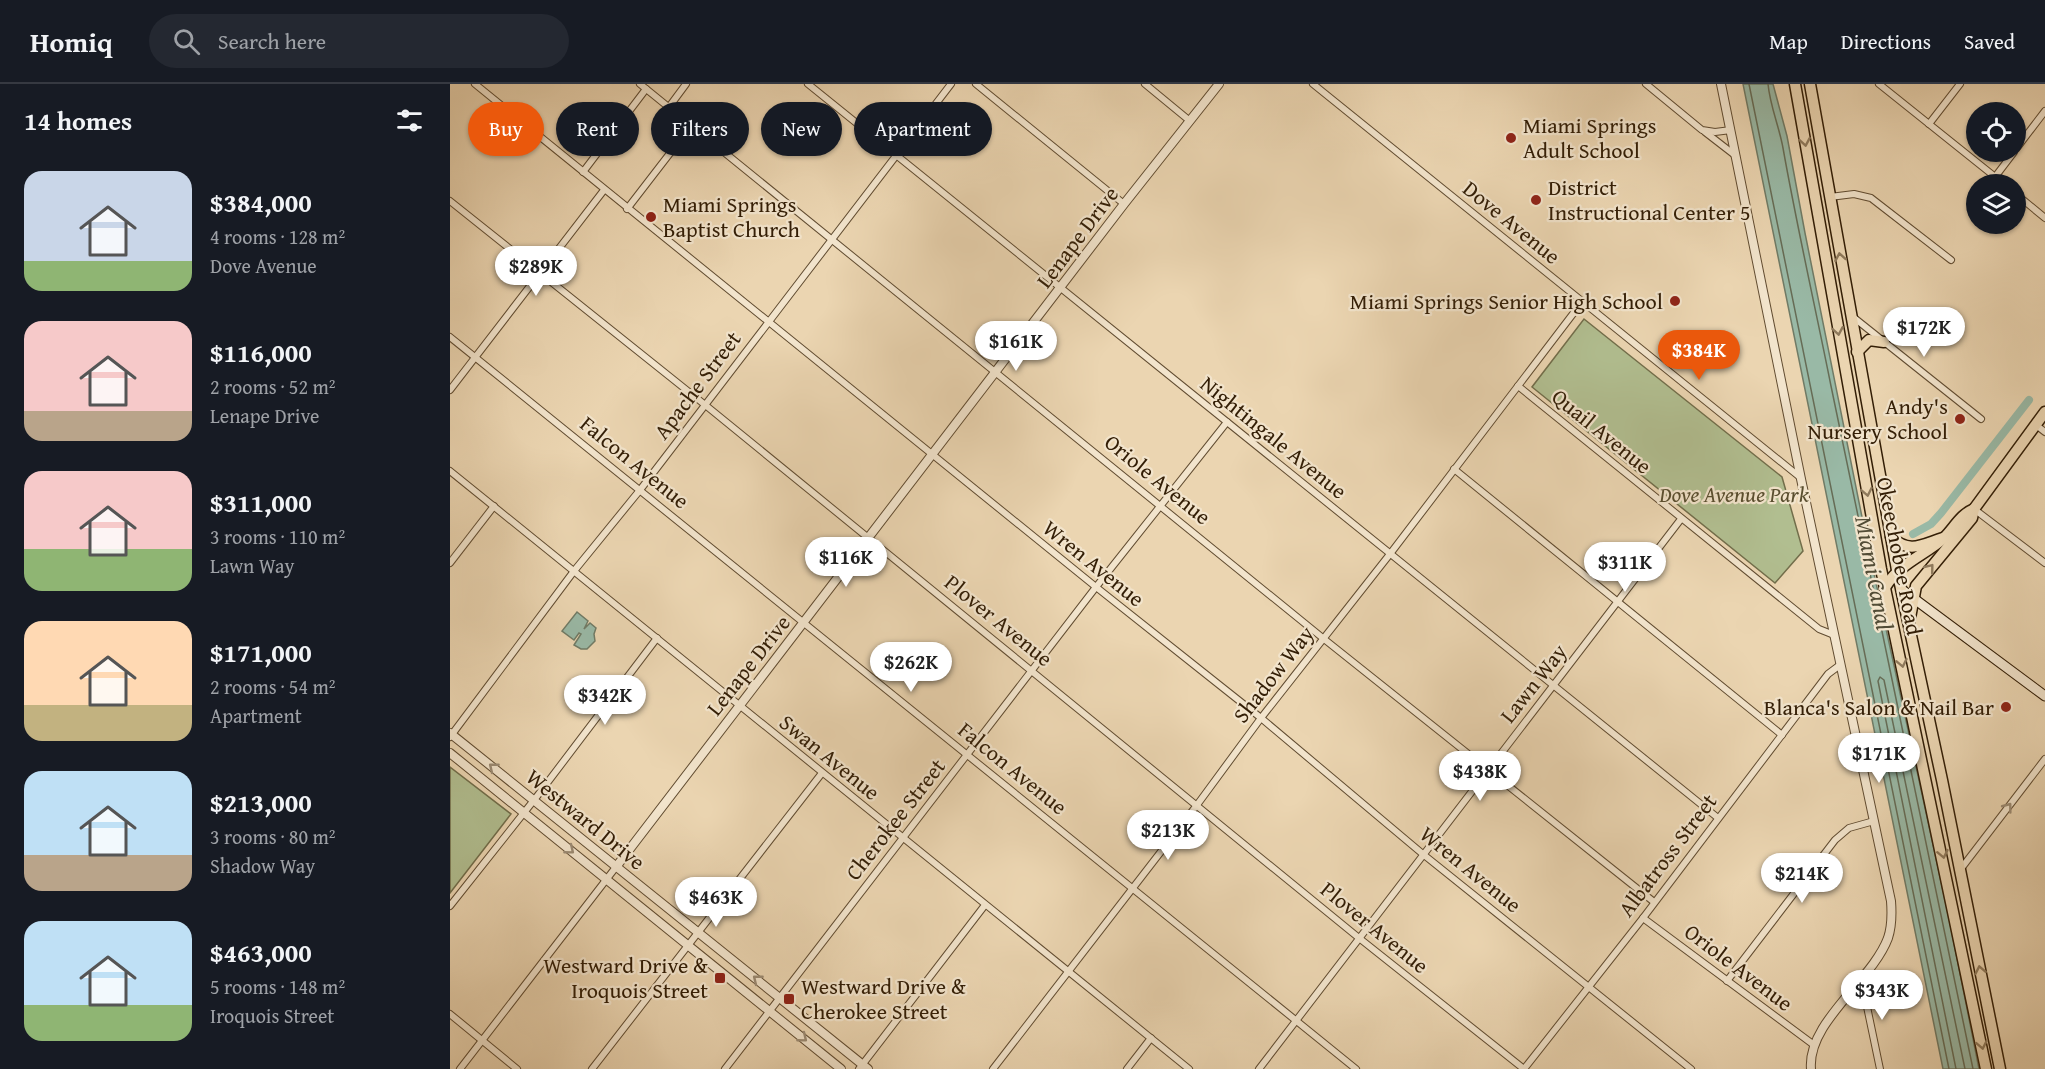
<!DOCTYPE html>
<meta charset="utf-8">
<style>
:root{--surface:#171b24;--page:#242831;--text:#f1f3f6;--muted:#9ea1a6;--line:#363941;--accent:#ea580c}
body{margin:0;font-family:"Gentium Book Plus",serif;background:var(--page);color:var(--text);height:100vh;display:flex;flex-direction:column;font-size:22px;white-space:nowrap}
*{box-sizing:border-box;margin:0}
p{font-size:20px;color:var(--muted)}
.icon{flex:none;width:33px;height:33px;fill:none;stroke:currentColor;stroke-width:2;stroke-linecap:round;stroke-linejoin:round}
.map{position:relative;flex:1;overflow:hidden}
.sheet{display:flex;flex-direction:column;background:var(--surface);width:450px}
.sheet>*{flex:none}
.hud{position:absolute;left:18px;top:18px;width:570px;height:54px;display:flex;gap:12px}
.fabs{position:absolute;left:1516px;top:18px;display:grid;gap:12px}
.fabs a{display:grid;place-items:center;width:60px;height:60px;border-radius:50%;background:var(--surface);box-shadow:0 2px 4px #0004;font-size:30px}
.price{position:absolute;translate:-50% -51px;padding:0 14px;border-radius:21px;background:#fff;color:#222;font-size:20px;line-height:39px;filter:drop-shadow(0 2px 3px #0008)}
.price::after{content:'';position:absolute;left:50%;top:36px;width:18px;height:14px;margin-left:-9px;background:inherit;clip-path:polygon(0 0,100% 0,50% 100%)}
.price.active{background:var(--accent);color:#fff}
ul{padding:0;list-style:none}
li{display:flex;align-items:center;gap:18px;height:150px;padding:0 24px}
li span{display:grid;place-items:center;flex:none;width:168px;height:120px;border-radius:18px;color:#555}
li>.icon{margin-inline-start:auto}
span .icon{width:72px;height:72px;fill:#fffc;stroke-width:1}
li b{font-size:26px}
h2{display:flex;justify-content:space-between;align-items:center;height:72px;padding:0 24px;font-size:26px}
.chip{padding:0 21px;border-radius:27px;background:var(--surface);box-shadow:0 2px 4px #0004;font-size:21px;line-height:54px}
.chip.active{background:var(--accent);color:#fff}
header{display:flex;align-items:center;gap:36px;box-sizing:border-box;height:84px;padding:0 30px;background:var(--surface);border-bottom:2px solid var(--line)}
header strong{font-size:28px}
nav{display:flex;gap:33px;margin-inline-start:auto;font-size:21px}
.search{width:420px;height:54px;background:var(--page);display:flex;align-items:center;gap:15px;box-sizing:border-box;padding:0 21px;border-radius:33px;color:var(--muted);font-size:22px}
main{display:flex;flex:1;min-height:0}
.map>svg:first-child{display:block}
</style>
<header>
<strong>Homiq</strong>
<div class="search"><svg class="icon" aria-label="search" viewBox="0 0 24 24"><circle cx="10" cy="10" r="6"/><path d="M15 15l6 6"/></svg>Search here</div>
<nav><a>Map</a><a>Directions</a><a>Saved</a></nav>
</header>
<main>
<section class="sheet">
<h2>14 homes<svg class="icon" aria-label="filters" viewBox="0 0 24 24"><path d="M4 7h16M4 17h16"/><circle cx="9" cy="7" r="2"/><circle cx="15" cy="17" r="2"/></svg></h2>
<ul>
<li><span style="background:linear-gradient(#c9d6e8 75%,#8fb573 0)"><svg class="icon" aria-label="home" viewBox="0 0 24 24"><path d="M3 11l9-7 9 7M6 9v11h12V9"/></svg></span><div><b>$384,000</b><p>4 rooms · 128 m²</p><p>Dove Avenue</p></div></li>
<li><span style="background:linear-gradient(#f6c9c9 75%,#b9a48a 0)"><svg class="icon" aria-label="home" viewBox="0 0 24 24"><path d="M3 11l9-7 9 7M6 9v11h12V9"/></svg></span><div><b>$116,000</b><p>2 rooms · 52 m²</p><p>Lenape Drive</p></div></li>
<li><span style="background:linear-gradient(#f6c9c9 65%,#8fb573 0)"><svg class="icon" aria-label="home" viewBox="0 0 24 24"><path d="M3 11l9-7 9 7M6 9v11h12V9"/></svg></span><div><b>$311,000</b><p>3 rooms · 110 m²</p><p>Lawn Way</p></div></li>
<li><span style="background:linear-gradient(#ffd9b3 70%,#c2b280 0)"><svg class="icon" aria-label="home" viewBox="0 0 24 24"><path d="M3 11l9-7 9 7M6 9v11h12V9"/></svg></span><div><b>$171,000</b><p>2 rooms · 54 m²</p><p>Apartment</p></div></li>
<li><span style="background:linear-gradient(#bfe0f5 70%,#b9a48a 0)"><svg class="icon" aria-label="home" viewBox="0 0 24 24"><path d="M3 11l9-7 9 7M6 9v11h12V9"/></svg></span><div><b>$213,000</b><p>3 rooms · 80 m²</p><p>Shadow Way</p></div></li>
<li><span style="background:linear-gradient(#bfe0f5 70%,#8fb573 0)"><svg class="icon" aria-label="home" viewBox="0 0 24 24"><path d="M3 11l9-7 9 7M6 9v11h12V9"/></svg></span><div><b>$463,000</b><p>5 rooms · 148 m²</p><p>Iroquois Street</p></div></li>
</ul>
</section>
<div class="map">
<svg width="1595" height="985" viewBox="0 0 1595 985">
<rect width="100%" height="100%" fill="#ebd5b1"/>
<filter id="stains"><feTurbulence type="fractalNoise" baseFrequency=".00333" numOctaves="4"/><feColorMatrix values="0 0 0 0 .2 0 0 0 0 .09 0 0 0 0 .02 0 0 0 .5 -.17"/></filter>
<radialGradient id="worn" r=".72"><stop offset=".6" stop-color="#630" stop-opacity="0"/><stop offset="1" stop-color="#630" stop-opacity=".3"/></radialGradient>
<g fill="#b1be90" stroke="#726e4b" stroke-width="1.5">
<path d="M1134,235L1332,393L1353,467L1325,499L1082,303Z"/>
<path d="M0,683L61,730L0,809Z"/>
</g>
<g fill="#99b9a6" stroke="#707b66" stroke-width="1.5">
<path d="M1293,0H1323L1337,52L1355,149L1416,453L1499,834L1529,985H1493Z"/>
<path d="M127,528L138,537L134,545L140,539L146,544L144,550L145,557L137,565H131L124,561L131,550L129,549L124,556L112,547Z"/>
</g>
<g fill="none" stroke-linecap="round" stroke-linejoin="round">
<g stroke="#666c56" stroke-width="1.5">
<path d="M1299,0L1499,985"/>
<path d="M1318,0C1320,22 1329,42 1333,64C1347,143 1365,222 1381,302C1427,530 1477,757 1523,985"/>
<path d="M1506,985L1428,597L1430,593L1434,596L1515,985"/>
</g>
<path stroke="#99b9a6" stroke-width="8" d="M1463,450L1481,440L1491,429L1579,316"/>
<defs>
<g id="minor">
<path d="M25,0L646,503L811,634L974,771L1241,985"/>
<path d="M190,0L874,555L1204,818"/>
<path d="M358,0L1268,734"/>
<path d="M526,0L674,120"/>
<path d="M695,0L740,37"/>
<path d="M863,0L1351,394"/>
<path d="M1196,0L1252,46L1265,48L1281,46"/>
<path d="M1429,0L1554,100"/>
<path d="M219,23L236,0"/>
<path d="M1479,40L1510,0"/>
<path d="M1255,48L1286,72"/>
<path d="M1566,65L1595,27"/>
<path d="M133,88L196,5"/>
<path d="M1545,93L1564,68"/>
<path d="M1566,110L1595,134"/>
<path d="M1380,113L1404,110L1421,114L1501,176"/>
<path d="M0,117L254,320L909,854L1074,985"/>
<path d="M177,125L241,42"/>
<path d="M1403,233L1531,335"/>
<path d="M0,253L906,985"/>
<path d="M1068,302L1369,545L1384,551"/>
<path d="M0,306L154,106"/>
<path d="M1586,341L1595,348"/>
<path d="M1004,385L1332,651"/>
<path d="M0,387L739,985"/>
<path d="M1524,425L1595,479"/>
<path d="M0,479L44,422"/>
<path d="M0,653L124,487L190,406L501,0"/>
<path d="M1510,786L1595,675"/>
<path d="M0,822L88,711L207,554"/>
<path d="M1193,834L1364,961"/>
<path d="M1411,894L1430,985"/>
<path d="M1277,897L1385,756L1399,744L1424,737"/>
<path d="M0,930L67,985"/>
<path d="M10,985L166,783"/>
<path d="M142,985L372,689"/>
<path d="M275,985L646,503L777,338"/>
<path d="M409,985L535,821"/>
<path d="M543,985L747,721L811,634L940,470L1132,218"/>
<path d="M677,985L701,954"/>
<path d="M809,985L1231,435"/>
<path d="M1074,985L1193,834L1378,590L1390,581"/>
</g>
<g id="tertiary">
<path d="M1271,0L1351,395L1441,817C1442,830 1442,842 1438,854C1422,897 1357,938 1361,985"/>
<path d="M0,649L418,985"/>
<path d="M0,669L391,985"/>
<path d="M166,783L674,120L769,0"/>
</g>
<path id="secondary" d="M1451,505L1595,612"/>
<g id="primary">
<path d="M1436,502C1450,479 1475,471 1494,454C1505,443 1510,431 1524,425"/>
<path d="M1459,539L1466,502L1522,434L1524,425L1595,328"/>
</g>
<g id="trunk">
<path d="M1345,0L1431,485L1536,985"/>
<path d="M1360,0L1447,486L1492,696L1550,985"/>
<path d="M1407,268L1419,256L1434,258"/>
<path d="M1441,453C1460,470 1471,461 1493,454"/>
</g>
</defs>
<use href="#minor" stroke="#614c31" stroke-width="8"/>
<use href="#tertiary" stroke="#614c31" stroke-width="10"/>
<use href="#secondary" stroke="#331e06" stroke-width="11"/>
<use href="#primary" stroke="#331e06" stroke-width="13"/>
<use href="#trunk" stroke="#331e06" stroke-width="13"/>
<use href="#minor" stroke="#f2e4cc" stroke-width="6"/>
<use href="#tertiary" stroke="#f2e4cc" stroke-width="8"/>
<use href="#secondary" stroke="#f2e4cc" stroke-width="9"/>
<use href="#primary" stroke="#ebd5b1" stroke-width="10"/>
<use href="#trunk" stroke="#ebd5b1" stroke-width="10"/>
</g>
<defs><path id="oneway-chevron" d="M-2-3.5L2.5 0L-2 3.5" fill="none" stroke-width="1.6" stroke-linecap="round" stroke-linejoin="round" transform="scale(1.5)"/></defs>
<g stroke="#8f7a5c">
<use href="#oneway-chevron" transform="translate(1355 58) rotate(80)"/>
<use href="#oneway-chevron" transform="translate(1390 173) rotate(-100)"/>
<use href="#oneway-chevron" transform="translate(1388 247) rotate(80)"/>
<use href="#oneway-chevron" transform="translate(1417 408) rotate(79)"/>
<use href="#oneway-chevron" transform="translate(1480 484) rotate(-51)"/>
<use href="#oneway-chevron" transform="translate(1452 579) rotate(78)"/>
<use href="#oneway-chevron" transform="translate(1493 770) rotate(78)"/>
<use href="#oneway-chevron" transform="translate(1530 886) rotate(-101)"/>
<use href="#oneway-chevron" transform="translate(1532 961) rotate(79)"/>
</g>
<g stroke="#9c8b73">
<use href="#oneway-chevron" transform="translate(43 683) rotate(-141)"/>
<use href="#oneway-chevron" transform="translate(1558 723) rotate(-53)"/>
<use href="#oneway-chevron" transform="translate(120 766) rotate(39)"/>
<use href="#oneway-chevron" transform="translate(307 895) rotate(-141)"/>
<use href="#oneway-chevron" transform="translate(353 954) rotate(39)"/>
</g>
<g fill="#8f2418" stroke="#f2e4cc" stroke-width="2">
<circle cx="1061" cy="54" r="6"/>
<circle cx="1086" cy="116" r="6"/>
<circle cx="201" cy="133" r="6"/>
<circle cx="1225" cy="217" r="6"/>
<circle cx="1510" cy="335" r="6"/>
<circle cx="1556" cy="623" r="6"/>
<rect x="264" y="888" width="12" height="12" rx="3"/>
<rect x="333" y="909" width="12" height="12" rx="3"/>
</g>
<g text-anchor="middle" stroke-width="4.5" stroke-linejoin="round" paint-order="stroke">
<g font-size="22" fill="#331e06" stroke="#f2e4cc" text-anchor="start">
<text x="1073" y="49">Miami Springs<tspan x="1073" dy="25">Adult School</tspan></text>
<text x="1098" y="111">District<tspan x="1098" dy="25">Instructional Center 5</tspan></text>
<text x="213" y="128">Miami Springs<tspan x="213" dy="25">Baptist Church</tspan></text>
<text x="1213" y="225" text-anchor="end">Miami Springs Senior High School</text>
<text x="1498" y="330" text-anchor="end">Andy's<tspan x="1498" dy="25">Nursery School</tspan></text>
<text x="1544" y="631" text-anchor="end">Blanca's Salon &amp; Nail Bar</text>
<text x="258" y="889" text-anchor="end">Westward Drive &amp;<tspan x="258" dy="25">Iroquois Street</tspan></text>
<text x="351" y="910">Westward Drive &amp;<tspan x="351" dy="25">Cherokee Street</tspan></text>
</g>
<g font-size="22" fill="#331e06" stroke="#f2e4cc">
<text transform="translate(1062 138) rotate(39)" y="8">Dove Avenue</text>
<text transform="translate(627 153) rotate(-53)" y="8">Lenape Drive</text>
<text transform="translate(247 301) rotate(-53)" y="8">Apache Street</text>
<text transform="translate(1152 347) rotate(39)" y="8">Quail Avenue</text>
<text transform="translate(824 353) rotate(39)" y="8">Nightingale Avenue</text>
<text transform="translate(185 378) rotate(39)" y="8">Falcon Avenue</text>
<text transform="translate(708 395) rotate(39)" y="8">Oriole Avenue</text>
<text transform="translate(1450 472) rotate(79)" y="8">Okeechobee Road</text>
<text transform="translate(644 479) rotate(39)" y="8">Wren Avenue</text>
<text transform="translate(549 536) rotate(39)" y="8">Plover Avenue</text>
<text transform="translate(298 581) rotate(-52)" y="8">Lenape Drive</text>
<text transform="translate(823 590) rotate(-52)" y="8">Shadow Way</text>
<text transform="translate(1083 599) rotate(-52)" y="8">Lawn Way</text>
<text transform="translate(380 673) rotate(39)" y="8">Swan Avenue</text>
<text transform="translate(563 684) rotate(39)" y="8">Falcon Avenue</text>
<text transform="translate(136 735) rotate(39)" y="8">Westward Drive</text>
<text transform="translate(445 735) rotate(-52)" y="8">Cherokee Street</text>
<text transform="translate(1217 771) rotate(-53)" y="8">Albatross Street</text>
<text transform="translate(1021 785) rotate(39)" y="8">Wren Avenue</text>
<text transform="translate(925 843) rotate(39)" y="8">Plover Avenue</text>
<text transform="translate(1289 883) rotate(37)" y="8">Oriole Avenue</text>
</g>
<g font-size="22" font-style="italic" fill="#594e2f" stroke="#f2e4cc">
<text x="1284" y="418">Dove Avenue Park</text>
</g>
<g font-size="24" font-style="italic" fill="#524c36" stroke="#f2e4cc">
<text transform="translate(1424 489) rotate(79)" y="8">Miami Canal</text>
</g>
</g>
<rect width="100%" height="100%" filter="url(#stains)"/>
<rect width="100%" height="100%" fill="url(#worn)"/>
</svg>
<div class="fabs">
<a><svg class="icon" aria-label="locate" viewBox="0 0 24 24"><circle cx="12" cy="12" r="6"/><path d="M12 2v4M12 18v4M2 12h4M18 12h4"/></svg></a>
<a><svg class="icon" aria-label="layers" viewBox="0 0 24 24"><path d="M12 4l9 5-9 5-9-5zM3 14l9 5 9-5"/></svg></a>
</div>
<b class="price" style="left:86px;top:213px">$289K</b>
<b class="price" style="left:1474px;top:274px">$172K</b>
<b class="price" style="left:566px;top:288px">$161K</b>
<b class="price active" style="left:1249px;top:297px">$384K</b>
<b class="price" style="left:396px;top:504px">$116K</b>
<b class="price" style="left:1175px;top:509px">$311K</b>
<b class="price" style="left:461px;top:609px">$262K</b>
<b class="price" style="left:155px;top:642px">$342K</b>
<b class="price" style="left:1429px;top:700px">$171K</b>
<b class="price" style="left:1030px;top:718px">$438K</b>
<b class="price" style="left:718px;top:777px">$213K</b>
<b class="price" style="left:1352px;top:820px">$214K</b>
<b class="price" style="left:266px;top:844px">$463K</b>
<b class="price" style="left:1432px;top:937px">$343K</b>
<div class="hud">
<a class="chip active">Buy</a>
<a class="chip">Rent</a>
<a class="chip">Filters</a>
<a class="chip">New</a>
<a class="chip">Apartment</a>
</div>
</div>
</main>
